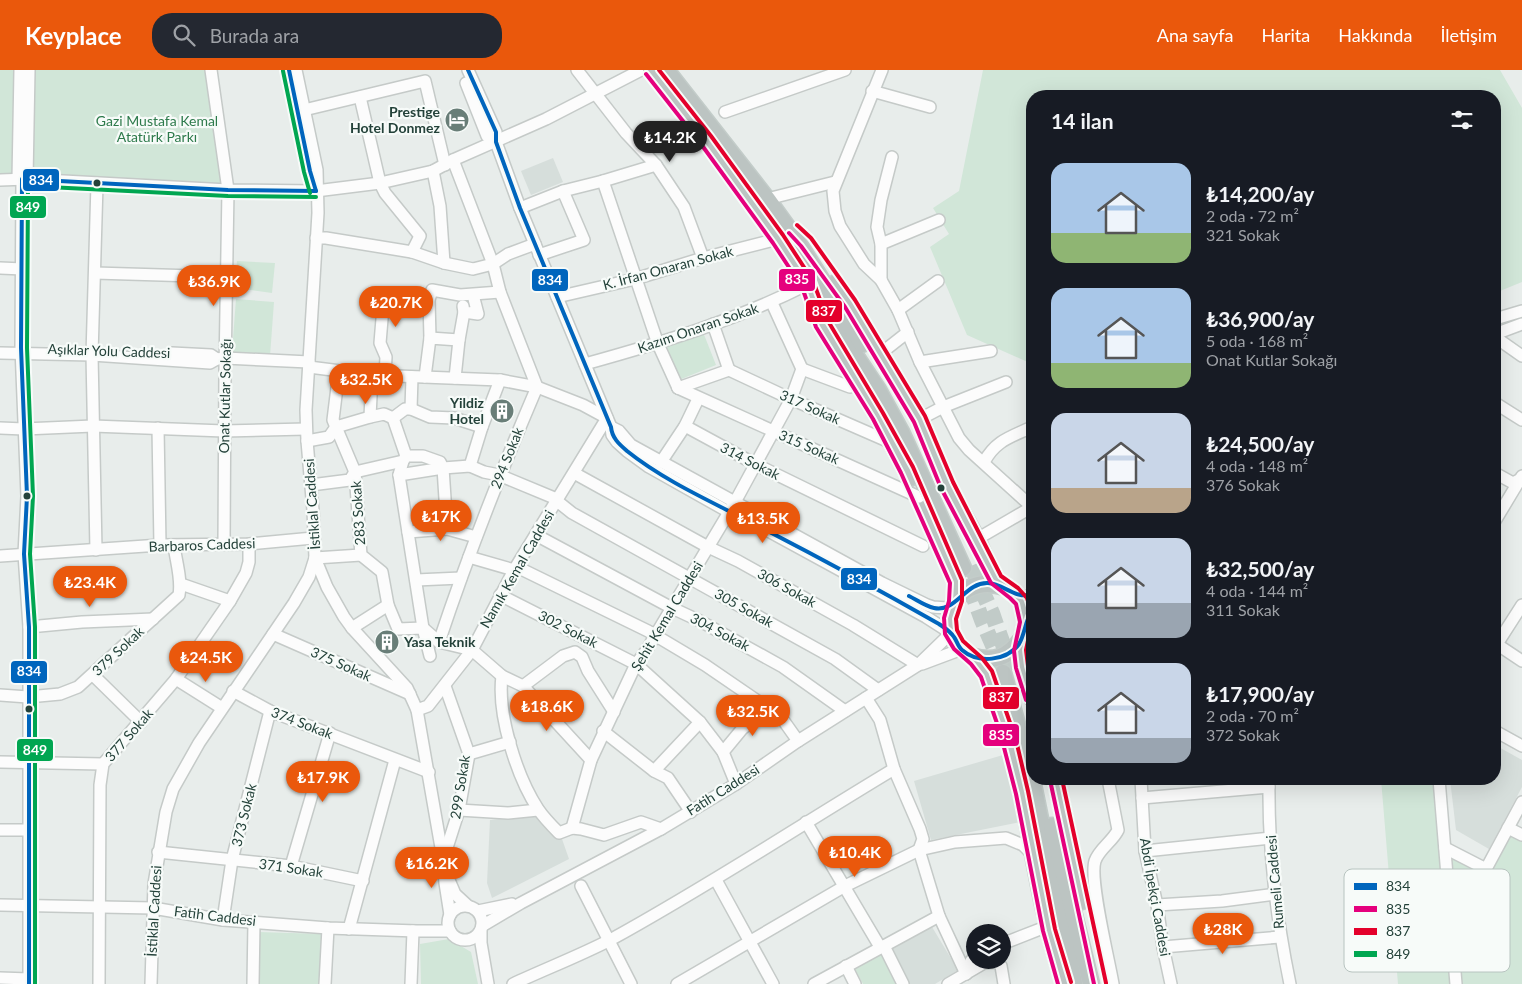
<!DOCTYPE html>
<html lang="tr">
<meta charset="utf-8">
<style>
:root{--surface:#171b24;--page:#242831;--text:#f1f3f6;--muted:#9ea1a6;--accent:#ea580c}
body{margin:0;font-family:Lato,sans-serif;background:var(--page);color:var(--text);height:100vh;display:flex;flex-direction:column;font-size:19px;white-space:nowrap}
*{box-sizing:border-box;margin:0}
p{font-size:16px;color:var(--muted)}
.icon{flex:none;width:28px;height:28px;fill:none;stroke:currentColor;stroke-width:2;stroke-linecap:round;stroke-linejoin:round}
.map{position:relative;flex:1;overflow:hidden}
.panel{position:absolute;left:1026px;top:20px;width:475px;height:695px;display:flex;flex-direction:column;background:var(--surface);border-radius:20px;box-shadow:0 5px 20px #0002}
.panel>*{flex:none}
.tools{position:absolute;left:966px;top:854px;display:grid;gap:10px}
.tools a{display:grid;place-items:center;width:45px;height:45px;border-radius:50%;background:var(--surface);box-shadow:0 5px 20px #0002;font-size:25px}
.price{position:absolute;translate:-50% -42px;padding:0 11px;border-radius:18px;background:var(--accent);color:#fff;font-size:16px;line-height:32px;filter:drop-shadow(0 1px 2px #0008)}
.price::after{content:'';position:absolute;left:50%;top:30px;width:15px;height:11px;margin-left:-8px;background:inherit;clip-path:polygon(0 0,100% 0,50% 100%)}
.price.current{background:#222;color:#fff}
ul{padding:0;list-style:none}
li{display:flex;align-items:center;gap:15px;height:125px;padding:0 25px}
li span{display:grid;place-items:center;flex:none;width:140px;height:100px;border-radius:15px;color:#555}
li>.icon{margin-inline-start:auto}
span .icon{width:60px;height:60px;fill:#fffc;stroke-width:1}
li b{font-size:21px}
h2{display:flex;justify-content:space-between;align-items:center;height:60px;padding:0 25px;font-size:21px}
header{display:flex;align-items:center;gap:30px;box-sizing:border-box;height:70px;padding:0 25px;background:var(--accent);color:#fff}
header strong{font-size:24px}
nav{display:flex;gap:28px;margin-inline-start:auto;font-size:18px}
.search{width:350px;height:45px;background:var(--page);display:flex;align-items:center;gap:12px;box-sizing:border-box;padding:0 18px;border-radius:20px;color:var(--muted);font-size:19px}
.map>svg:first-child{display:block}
</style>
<header>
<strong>Keyplace</strong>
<div class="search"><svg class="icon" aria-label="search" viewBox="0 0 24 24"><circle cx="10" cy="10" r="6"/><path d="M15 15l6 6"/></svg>Burada ara</div>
<nav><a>Ana sayfa</a><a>Harita</a><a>Hakkında</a><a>İletişim</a></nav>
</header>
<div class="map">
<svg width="1522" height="914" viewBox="0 0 1522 914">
<rect width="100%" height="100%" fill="#e8edeb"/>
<g fill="#d6dedb">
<path d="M553,88L563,112L531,125L521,101Z"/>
<path d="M1495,675L1522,690V717L1489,779L1456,760L1450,709H1495Z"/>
<path d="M1003,685L1021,752L931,770L914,711Z"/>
<path d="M536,745L562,769L569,789L492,828L487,813L490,750Z"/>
<path d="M929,852L958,900L935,914H910L888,877Z"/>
</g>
<g fill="#d1e6d8">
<path d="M0,0H20L18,109L0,110Z"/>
<path d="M29,0H211L228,120L27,109Z"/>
<path d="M983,0H1500L1522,38V212L1495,223V26H1032V294L967,265L930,177L949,164L933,138L959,121Z"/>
<path d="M237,191L275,193L272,223L235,218Z"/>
<path d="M236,229L274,232L270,286L232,282Z"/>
<path d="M703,262L716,295L679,310L665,277Z"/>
<path d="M1381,709H1439L1445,778L1486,799L1508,758L1522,765V914H1398Z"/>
<path d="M258,862L324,864L322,914H256Z"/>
<path d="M449,869L471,882L478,914H421L420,874Z"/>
<path d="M881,882L898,914H863L854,897Z"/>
</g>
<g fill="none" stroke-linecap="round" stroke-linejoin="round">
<g stroke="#c1cbc8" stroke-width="16" stroke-dasharray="16 8" stroke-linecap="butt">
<path d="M971,496L992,543L1013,603"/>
<path d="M970,517L982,550L995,580"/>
</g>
<defs>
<g id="minor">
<path d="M211,0L228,120L225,300L224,474"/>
<path d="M468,0L496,62V72L520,138L611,357L612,365L617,372L627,381L649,397L729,442L761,457L926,547L951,563L918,595L798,671L736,714L661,759L521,833L482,856"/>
<path d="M577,0L626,63L656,95L684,137L703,188"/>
<path d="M882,0L833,121L835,141L840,156L864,194L881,210L898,240L920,292L959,368L969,380L1032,437"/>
<path d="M466,13L487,66L496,72"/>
<path d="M872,21L930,37"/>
<path d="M360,27L380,113L385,123L420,166L412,182"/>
<path d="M304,40L425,11L445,95"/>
<path d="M725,42L845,0"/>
<path d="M433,101L440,136L444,193"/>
<path d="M18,109L20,0"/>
<path d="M22,109L21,278L27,426L24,484L29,557V914"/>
<path d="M27,109L29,0"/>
<path d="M0,110L27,109L228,120L316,121L380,113L433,101L453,90L546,49L641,0"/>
<path d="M603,111L658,274L678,318"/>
<path d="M767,129L835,112"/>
<path d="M520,138L563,121L603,111L656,95"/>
<path d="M316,168H326L412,182L444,193L473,199L493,194L508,184L535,174"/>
<path d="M881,174L939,150"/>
<path d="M539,185L584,170L563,121"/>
<path d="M0,198L23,199"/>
<path d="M95,203L228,207"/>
<path d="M881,210V174L877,157L881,130L892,87"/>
<path d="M557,227L635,209L703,188L778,169"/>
<path d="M463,236L464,242L478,244L473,225"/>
<path d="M898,240L938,211"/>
<path d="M1495,249L1522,241"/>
<path d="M713,254L729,300"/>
<path d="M1495,264L1522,254"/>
<path d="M1495,267L1522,286"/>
<path d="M430,268L429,230L432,220L460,225L500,222"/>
<path d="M0,283L92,285L210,293L217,289L225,288L309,292"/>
<path d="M172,283L211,285L217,289"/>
<path d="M880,284L908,262"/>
<path d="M920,292L991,281"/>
<path d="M585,294C661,273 737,250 808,214"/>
<path d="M309,297L372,305L500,310L537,317L583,335L607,348L514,500L472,580L428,636L417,640"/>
<path d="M802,299L850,317"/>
<path d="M729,300L791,329L892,373"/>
<path d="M339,301L333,350L355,402L361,485L382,502L388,535L398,559L423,558L439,572L472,580L502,606L523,616L563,586L575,582L582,587L588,601L614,642"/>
<path d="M385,305L386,287L380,273L384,225L429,230"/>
<path d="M425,307L430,268L459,270"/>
<path d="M455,308L459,270L464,242"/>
<path d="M678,318L919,427"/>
<path d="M678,318L729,300"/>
<path d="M1495,333L1522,350"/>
<path d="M411,339L412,307"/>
<path d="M370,347L372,305"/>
<path d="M393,348L405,339H411L430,347L454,348L482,357"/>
<path d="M393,348L406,386"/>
<path d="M920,349L943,337L1006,312"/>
<path d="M685,356L755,394L923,476"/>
<path d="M611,357L619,361L631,375L882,513L927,535L933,537L947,538L955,532"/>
<path d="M0,358L24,359L93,356L224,361L306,359"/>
<path d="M158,358L160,475"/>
<path d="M307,371L329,367L336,357L370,347L384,344L393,348"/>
<path d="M403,391L399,405L423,558L430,586"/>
<path d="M661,392L685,356L698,329"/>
<path d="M984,392C996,370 1011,367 1032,357"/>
<path d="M470,396L482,357L500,310"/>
<path d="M574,403L708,477L738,491L853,555L918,595"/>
<path d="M1495,403L1513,413L1519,410L1522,411"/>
<path d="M399,405L443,398L447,459"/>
<path d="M311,415L350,410L355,402L403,391L406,386H423L440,392L443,398L470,396L484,402L499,405L552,427L572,443L835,589L878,620"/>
<path d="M1495,451L1522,406"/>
<path d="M408,462L447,459L476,467"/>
<path d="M536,465L672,538L700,551L783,597L845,641"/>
<path d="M977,469L1032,437"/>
<path d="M96,480L92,285L97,114"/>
<path d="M0,486L160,475L249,474L313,468"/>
<path d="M469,487L514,500"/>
<path d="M315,488L327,517L344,547L352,558L407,618L417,640L443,789L445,813L450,845"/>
<path d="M315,488L361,485"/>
<path d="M517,497L648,561L705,595L781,647L798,671"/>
<path d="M416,510L461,508"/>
<path d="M181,514L230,531"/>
<path d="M1014,523C1021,527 1025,528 1032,524"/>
<path d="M500,525L636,594L700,652L723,682L736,714"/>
<path d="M29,557L82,552L153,549"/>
<path d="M352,558L388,535"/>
<path d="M273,564L410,624"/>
<path d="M439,572C468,485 501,401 537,317L500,222L493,194L453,90"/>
<path d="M1495,573L1522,591"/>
<path d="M1497,574L1522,535"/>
<path d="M922,594L962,579"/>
<path d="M93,605L141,652"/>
<path d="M502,606C497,645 517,707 538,739C544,748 551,755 559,763L572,758"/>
<path d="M176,609L222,638"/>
<path d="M523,616L591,690"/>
<path d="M233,621L270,641L429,702"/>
<path d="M0,625L28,627L60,624L78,617L179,525C182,509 176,492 174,475"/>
<path d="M866,628L880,650L894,699L920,759L923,769L919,780L939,846L966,904"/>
<path d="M603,661L654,701L668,708L691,742"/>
<path d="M1495,661L1522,676"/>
<path d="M723,682L742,659L768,638"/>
<path d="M469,684L510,672"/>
<path d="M0,692L103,694"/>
<path d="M654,701L700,652"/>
<path d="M1108,709L1118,760C1113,771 1099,779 1095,791C1089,810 1109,890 1113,914"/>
<path d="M1141,709L1145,781L1157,835L1163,877L1171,914"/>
<path d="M1269,709C1268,777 1276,847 1290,914"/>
<path d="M1439,709L1456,914"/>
<path d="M1142,728L1269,717"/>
<path d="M459,740L508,743L538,740"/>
<path d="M806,752L880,877"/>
<path d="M1508,758L1522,765"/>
<path d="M661,759L641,752L604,765L581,759L572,758L591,690L636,594L646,581L735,432L791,329L802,299L772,233"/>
<path d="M0,760H30"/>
<path d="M1445,778L1486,799L1522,732"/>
<path d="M1145,781L1271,768"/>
<path d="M158,782L291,796L363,811"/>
<path d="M444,787L459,740L469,684L445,616"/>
<path d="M291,796L330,663"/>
<path d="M449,810L455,824L468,836"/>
<path d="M716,810L773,914"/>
<path d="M581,816L631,914"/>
<path d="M0,835L153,838L223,850L328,858L417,861H450"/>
<path d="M1157,835L1222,831L1276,824"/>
<circle cx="465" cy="853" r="17"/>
<path d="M478,841L512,834"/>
<path d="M223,850L232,790L270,641"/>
<path d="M349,859L395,690"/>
<path d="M481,860V873L488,914"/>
<path d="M1002,874L1048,856"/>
<path d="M884,876L903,914"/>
<path d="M1163,877L1280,867"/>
<path d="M846,896L855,914"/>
<path d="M966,904L971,891L975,887"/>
<path d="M0,908L29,909"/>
<path d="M99,914L100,715L103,694L176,609L230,531L246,503L249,492V474"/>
<path d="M151,914L154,814L166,742L173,719L199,673L294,533L309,507L315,488L313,440L307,371L306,340L318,143L317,100L296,0"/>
<path d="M253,914L254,852"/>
<path d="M325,914L328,858"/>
<path d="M411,914L413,861"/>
<path d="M513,914C545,899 579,886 610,870C707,817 799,756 894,699"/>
<path d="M677,914L845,816L919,780L955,772L1006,768L1023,775L1033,785"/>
<path d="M814,914L939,846"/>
<path d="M948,914L984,893L997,892L1001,896L1004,914"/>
</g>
<g id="highway">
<path d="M651,0L706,70L778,169L878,320L901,362L963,498"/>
<path d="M666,0L767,129L793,165L862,274"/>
<path d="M836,213L850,234L920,349L947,415L977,469L989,497L996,510L1014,523L1021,531L1025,542L1026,552L1020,580L1022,597L1032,628"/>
<path d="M821,251L878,346L910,408"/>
<path d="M924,440L956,512L955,532"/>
<path d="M1005,517C978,508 952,520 950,550C948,575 968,579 980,595C990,607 994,623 998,637C1004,656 1012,675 1016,695C1032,768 1040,843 1065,914"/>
<path d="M971,586C994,593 1007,588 1022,569"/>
<path d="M1003,603L1032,710L1074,913"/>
<path d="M1056,709L1082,831"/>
<path d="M1052,756L1091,914"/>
</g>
</defs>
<use href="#minor" stroke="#c5cac8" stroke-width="14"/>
<use href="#highway" stroke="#c3ccc9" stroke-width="19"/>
<use href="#minor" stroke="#fcfcfc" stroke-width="11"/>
<use href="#highway" stroke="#bcc4c2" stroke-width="16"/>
<defs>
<g id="bus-1">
<path d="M289,0L310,101L316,121"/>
<path d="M468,0L496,62V72L520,138L611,357C612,368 619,374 627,381C667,413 717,434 762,458C822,489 881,521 939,554C945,558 950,561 954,567C957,571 958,577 962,580C978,594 1007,591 1019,574C1025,564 1025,551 1032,541"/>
<path d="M909,526C917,530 925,536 934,538C956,543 965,512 988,513C1004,514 1016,530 1032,524"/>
<path d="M29,914V557L24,484L27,426L21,278L22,109L228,120L316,121"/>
</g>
<g id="bus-2">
<path d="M646,4L701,74L773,173L802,217L816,257L873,349L901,403L950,513L949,531L944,548L945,564L954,579L971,594L981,607L1000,662L1016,724L1043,861L1058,914"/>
<path d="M789,163L801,176L845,237L914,352L941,418L991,513L1010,528L1016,534L1020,552L1014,581L1016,598L1026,630"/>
<path d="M1050,710L1094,914"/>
</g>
<g id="bus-3">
<path d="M659,0L711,66L783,165L813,211L828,251L883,343L913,397L962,510V531L956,549L957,560L963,571L982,588L992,601L1016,670L1028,721L1055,859L1071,912"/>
<path d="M797,155L811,168L855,230L925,346L953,412L1001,506L1018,518L1027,528L1031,540L1032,552L1026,580L1028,596L1032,609"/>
<path d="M1062,709L1106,913"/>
</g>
<g id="bus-4">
<path d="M283,1L304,102L310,123"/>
<path d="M35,914V557L30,484L33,426L27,278L28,116L228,126L316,127"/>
</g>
</defs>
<use href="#bus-1" stroke="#f7fbf9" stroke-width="8"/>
<use href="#bus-2" stroke="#f7fbf9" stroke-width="8"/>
<use href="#bus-3" stroke="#f7fbf9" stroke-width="8"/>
<use href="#bus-4" stroke="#f7fbf9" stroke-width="8"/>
<use href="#bus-1" stroke="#0065bd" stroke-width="4"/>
<use href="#bus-2" stroke="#e5007d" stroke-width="4"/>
<use href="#bus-3" stroke="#e4002b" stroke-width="4"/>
<use href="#bus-4" stroke="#00a651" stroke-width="4"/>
</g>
<defs>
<symbol id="hotel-disc" viewBox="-11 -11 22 22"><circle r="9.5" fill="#697e78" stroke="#f7fbf9"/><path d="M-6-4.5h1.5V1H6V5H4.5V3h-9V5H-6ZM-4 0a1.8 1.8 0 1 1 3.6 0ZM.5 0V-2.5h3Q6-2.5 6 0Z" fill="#fff"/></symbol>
<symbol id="building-disc" viewBox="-11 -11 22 22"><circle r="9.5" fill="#697e78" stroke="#f7fbf9"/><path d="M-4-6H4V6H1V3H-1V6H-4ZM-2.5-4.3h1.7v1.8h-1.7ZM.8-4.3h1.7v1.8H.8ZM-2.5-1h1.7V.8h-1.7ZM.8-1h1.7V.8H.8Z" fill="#fff"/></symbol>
</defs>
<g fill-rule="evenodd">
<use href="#hotel-disc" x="443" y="36" width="28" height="28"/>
<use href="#building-disc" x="488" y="327" width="28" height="28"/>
<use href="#building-disc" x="373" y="558" width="28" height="28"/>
</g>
<g fill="#24423a" stroke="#f7fbf9" stroke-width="2">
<circle cx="97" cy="113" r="4.5"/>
<circle cx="941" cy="418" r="4.5"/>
<circle cx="27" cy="426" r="4.5"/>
<circle cx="29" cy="639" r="4.5"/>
</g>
<g text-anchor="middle" stroke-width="4.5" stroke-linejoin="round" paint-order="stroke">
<g font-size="14" font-weight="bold" fill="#24423a" stroke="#f7fbf9" text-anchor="end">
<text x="440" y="47">Prestige<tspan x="440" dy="16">Hotel Donmez</tspan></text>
<text x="484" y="338">Yildiz<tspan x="484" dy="16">Hotel</tspan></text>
<text x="404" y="577" text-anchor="start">Yasa Teknik</text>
</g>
<g font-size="14" fill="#2d7a4b" stroke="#f7fbf9">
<text x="157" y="56">Gazi Mustafa Kemal<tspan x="157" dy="16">Atatürk Parkı</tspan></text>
</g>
<g font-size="14" fill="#24423a" stroke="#f7fbf9">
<text transform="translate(668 198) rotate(-15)" y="5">K. İrfan Onaran Sokak</text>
<text transform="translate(698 258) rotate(-19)" y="5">Kazım Onaran Sokak</text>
<text transform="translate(109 281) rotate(2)" y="5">Aşıklar Yolu Caddesi</text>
<text transform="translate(225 326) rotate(-89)" y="5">Onat Kutlar Sokağı</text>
<text transform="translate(810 337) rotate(24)" y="5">317 Sokak</text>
<text transform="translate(809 377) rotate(24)" y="5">315 Sokak</text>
<text transform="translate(507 388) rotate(-68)" y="5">294 Sokak</text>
<text transform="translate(750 391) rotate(27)" y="5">314 Sokak</text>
<text transform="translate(312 434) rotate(-94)" y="5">İstiklal Caddesi</text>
<text transform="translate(358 443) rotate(-94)" y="5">283 Sokak</text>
<text transform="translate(202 475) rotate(-2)" y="5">Barbaros Caddesi</text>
<text transform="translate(517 499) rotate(-60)" y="5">Namık Kemal Caddesi</text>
<text transform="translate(787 518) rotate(29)" y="5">306 Sokak</text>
<text transform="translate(744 538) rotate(29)" y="5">305 Sokak</text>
<text transform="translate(667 546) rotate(-59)" y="5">Şehit Kemal Caddesi</text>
<text transform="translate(568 559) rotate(27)" y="5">302 Sokak</text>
<text transform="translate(720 562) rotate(28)" y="5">304 Sokak</text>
<text transform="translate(118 581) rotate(-43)" y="5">379 Sokak</text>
<text transform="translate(341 594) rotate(24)" y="5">375 Sokak</text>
<text transform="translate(302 653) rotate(21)" y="5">374 Sokak</text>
<text transform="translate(129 665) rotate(-49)" y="5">377 Sokak</text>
<text transform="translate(460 717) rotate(-81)" y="5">299 Sokak</text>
<text transform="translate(723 720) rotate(-32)" y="5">Fatih Caddesi</text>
<text transform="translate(244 745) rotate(-76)" y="5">373 Sokak</text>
<text transform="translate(291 798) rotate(8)" y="5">371 Sokak</text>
<text transform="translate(1275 812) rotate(-95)" y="5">Rumeli Caddesi</text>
<text transform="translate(1155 827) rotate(80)" y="5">Abdi İpekçi Caddesi</text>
<text transform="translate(154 841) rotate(-87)" y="5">İstiklal Caddesi</text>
<text transform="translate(215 846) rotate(7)" y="5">Fatih Caddesi</text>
</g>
</g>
<rect x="1344" y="799" width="166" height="103" rx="8" fill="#f7fbf9" stroke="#b8c4c0" stroke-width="1"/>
<rect x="1354" y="813" width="23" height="7" fill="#0065bd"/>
<rect x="1354" y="836" width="23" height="6" fill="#e5007d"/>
<rect x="1354" y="858" width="23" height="7" fill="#e4002b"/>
<rect x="1354" y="881" width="23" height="6" fill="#00a651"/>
<g font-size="14" fill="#24423a">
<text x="1386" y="821">834</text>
<text x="1386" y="844">835</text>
<text x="1386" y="866">837</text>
<text x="1386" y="889">849</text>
</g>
<g stroke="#f7fbf9" stroke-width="2">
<rect x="22" y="98" width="38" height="24" rx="5" fill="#0065bd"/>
<rect x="9" y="125" width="38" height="24" rx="5" fill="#00a651"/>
<rect x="778" y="198" width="38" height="24" rx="5" fill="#e5007d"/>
<rect x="531" y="198" width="38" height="24" rx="5" fill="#0065bd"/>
<rect x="805" y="229" width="38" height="24" rx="5" fill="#e4002b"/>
<rect x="840" y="497" width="38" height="24" rx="5" fill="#0065bd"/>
<rect x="10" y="590" width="38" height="24" rx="5" fill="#0065bd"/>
<rect x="982" y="616" width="38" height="24" rx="5" fill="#e4002b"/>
<rect x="982" y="653" width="38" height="24" rx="5" fill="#e5007d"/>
<rect x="16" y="668" width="38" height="24" rx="5" fill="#00a651"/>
</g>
<g font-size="14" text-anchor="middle" font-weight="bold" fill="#fff">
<text x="41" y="115">834</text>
<text x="28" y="142">849</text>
<text x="797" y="214">835</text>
<text x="550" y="215">834</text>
<text x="824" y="246">837</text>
<text x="859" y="514">834</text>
<text x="29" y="606">834</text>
<text x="1001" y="632">837</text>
<text x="1001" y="670">835</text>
<text x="35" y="685">849</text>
</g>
</svg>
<div class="tools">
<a><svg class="icon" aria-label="layers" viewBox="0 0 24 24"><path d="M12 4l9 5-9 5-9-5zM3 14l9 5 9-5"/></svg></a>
</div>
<b class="price current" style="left:670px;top:93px">₺14.2K</b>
<b class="price" style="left:214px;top:237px">₺36.9K</b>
<b class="price" style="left:396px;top:258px">₺20.7K</b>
<b class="price" style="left:366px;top:335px">₺32.5K</b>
<b class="price" style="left:441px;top:472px">₺17K</b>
<b class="price" style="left:763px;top:474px">₺13.5K</b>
<b class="price" style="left:90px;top:538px">₺23.4K</b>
<b class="price" style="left:206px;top:613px">₺24.5K</b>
<b class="price" style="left:547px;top:662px">₺18.6K</b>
<b class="price" style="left:753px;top:667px">₺32.5K</b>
<b class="price" style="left:323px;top:733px">₺17.9K</b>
<b class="price" style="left:855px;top:808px">₺10.4K</b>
<b class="price" style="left:432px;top:819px">₺16.2K</b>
<b class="price" style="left:1223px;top:885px">₺28K</b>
<section class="panel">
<h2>14 ilan<svg class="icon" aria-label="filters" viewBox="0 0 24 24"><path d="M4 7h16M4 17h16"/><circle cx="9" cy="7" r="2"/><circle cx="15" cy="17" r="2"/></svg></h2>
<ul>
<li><span style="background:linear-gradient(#a9c7e8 70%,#8fb573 0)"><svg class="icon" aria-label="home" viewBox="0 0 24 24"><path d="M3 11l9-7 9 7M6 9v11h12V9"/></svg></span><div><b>₺14,200/ay</b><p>2 oda · 72 m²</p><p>321 Sokak</p></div></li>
<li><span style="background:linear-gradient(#a9c7e8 75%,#8fb573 0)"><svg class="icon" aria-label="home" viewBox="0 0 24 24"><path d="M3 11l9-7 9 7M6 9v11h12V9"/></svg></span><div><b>₺36,900/ay</b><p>5 oda · 168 m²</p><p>Onat Kutlar Sokağı</p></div></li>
<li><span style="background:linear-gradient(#c9d6e8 75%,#b9a48a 0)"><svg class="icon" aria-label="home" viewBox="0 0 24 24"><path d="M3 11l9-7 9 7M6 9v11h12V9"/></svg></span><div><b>₺24,500/ay</b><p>4 oda · 148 m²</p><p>376 Sokak</p></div></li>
<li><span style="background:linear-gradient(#c9d6e8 65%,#9aa5b1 0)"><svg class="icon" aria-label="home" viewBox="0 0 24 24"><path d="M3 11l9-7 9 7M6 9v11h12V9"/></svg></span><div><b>₺32,500/ay</b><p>4 oda · 144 m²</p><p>311 Sokak</p></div></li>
<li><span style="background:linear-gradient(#c9d6e8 75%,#9aa5b1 0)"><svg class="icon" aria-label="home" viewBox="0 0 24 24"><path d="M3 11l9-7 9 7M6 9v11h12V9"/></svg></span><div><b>₺17,900/ay</b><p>2 oda · 70 m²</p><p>372 Sokak</p></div></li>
</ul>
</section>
</div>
